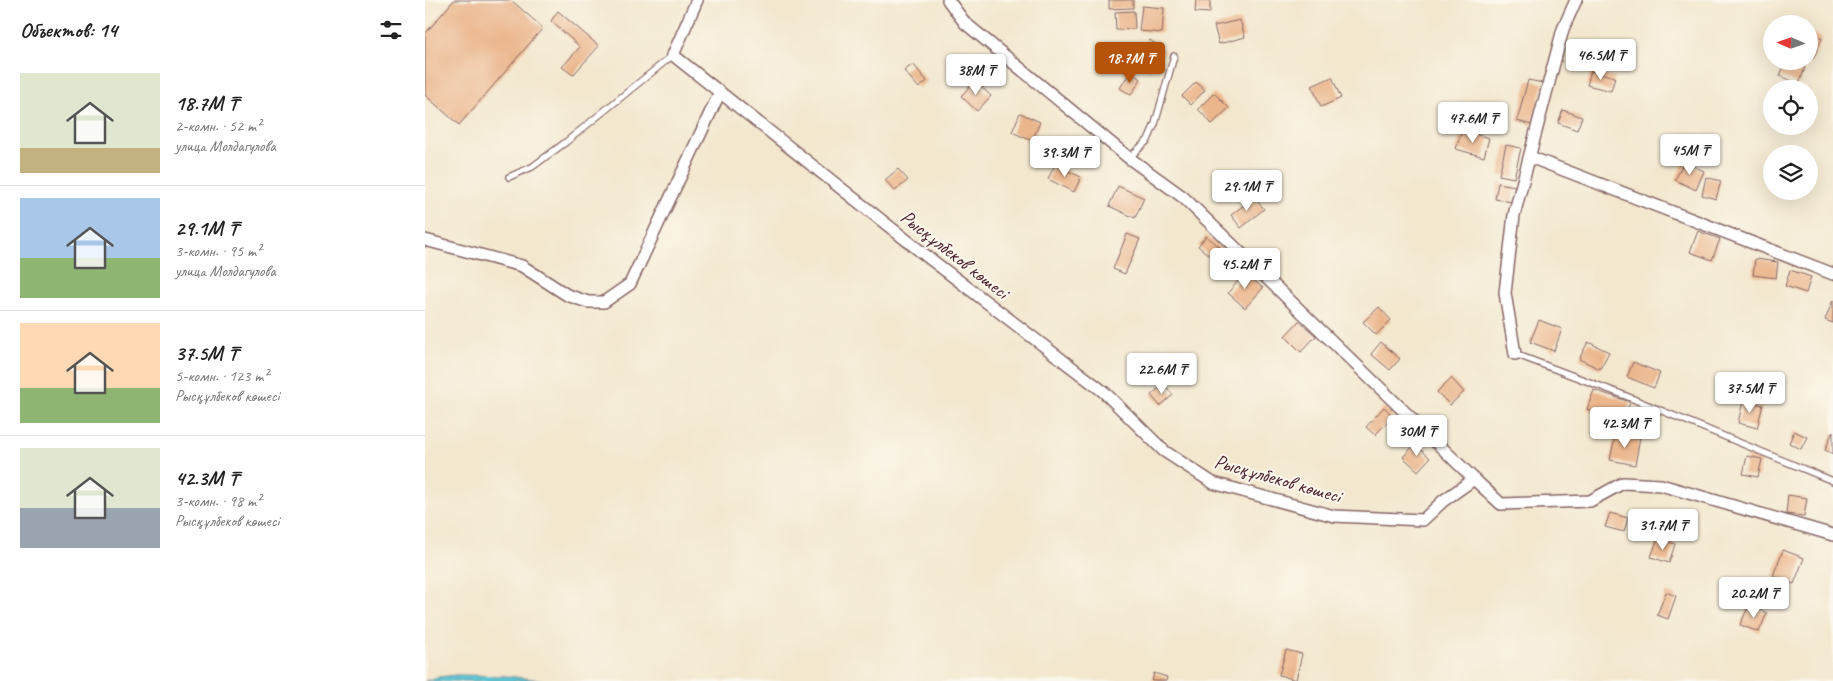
<!DOCTYPE html>
<html lang="ru">
<meta charset="utf-8">
<style>
:root{--surface:#fff;--page:#f6f6f6;--text:#222;--muted:#767676;--line:#e0e0e0;--accent:#b45309}
body{margin:0;font-family:Caveat,sans-serif;background:var(--page);color:var(--text);height:100vh;display:flex;flex-direction:column;font-size:19px;white-space:nowrap}
*{box-sizing:border-box;margin:0}
p{font-size:16px;color:var(--muted)}
.icon{flex:none;width:28px;height:28px;fill:none;stroke:currentColor;stroke-width:2;stroke-linecap:round;stroke-linejoin:round}
.map{position:relative;flex:1;overflow:hidden}
.side{display:flex;flex-direction:column;background:var(--surface);width:425px}
.side>*{flex:none}
.needle{width:32px;rotate:272deg}
.tools{position:absolute;left:1338px;top:15px;display:grid;gap:10px}
.tools a{display:grid;place-items:center;width:55px;height:55px;border-radius:50%;background:var(--surface);box-shadow:0 5px 20px #0002;font-size:25px}
.price{position:absolute;translate:-50% -42px;padding:0 11px;border-radius:5px;background:#fff;color:#222;font-size:16px;line-height:32px;filter:drop-shadow(0 1px 2px #0008)}
.price::after{content:'';position:absolute;left:50%;top:30px;width:15px;height:11px;margin-left:-8px;background:inherit;clip-path:polygon(0 0,100% 0,50% 100%)}
.price.on{background:var(--accent);color:#fff}
ul{padding:0;list-style:none}
li{display:flex;align-items:center;gap:15px;height:125px;padding:0 20px}
li+li{border-top:1px solid var(--line)}
li span{display:grid;place-items:center;flex:none;width:140px;height:100px;border-radius:0px;color:#555}
li>.icon{margin-inline-start:auto}
span .icon{width:60px;height:60px;fill:#fffc;stroke-width:1}
li b{font-size:21px}
h2{display:flex;justify-content:space-between;align-items:center;height:60px;padding:0 20px;font-size:21px}
main{display:flex;flex:1;min-height:0}
.map>svg:first-child{display:block}
</style>
<main>
<section class="side">
<h2>Объектов: 14<svg class="icon" aria-label="filters" viewBox="0 0 24 24"><path d="M4 7h16M4 17h16"/><circle cx="9" cy="7" r="2"/><circle cx="15" cy="17" r="2"/></svg></h2>
<ul>
<li><span style="background:linear-gradient(#dfe7d0 75%,#c2b280 0)"><svg class="icon" aria-label="home" viewBox="0 0 24 24"><path d="M3 11l9-7 9 7M6 9v11h12V9"/></svg></span><div><b>18.7M ₸</b><p>2-комн. · 52 m²</p><p>улица Молдагулова</p></div></li>
<li><span style="background:linear-gradient(#a9c7e8 60%,#8fb573 0)"><svg class="icon" aria-label="home" viewBox="0 0 24 24"><path d="M3 11l9-7 9 7M6 9v11h12V9"/></svg></span><div><b>29.1M ₸</b><p>3-комн. · 95 m²</p><p>улица Молдагулова</p></div></li>
<li><span style="background:linear-gradient(#ffd9b3 65%,#8fb573 0)"><svg class="icon" aria-label="home" viewBox="0 0 24 24"><path d="M3 11l9-7 9 7M6 9v11h12V9"/></svg></span><div><b>37.5M ₸</b><p>5-комн. · 123 m²</p><p>Рысқұлбеков көшесі</p></div></li>
<li><span style="background:linear-gradient(#dfe7d0 60%,#9aa5b1 0)"><svg class="icon" aria-label="home" viewBox="0 0 24 24"><path d="M3 11l9-7 9 7M6 9v11h12V9"/></svg></span><div><b>42.3M ₸</b><p>3-комн. · 98 m²</p><p>Рысқұлбеков көшесі</p></div></li>
</ul>
</section>
<div class="map">
<svg width="1408" height="681" viewBox="0 0 1408 681">
<rect width="100%" height="100%" fill="#fbf7ec"/>
<filter id="ink" filterUnits="userSpaceOnUse"><feTurbulence type="fractalNoise" baseFrequency=".02" numOctaves="2"/><feDisplacementMap in="SourceGraphic" scale="10" xChannelSelector="R" yChannelSelector="G"/><feConvolveMatrix kernelMatrix="1 2 1 2 8 2 1 2 1" color-interpolation-filters="sRGB"/></filter>
<filter id="wash" filterUnits="userSpaceOnUse"><feTurbulence type="fractalNoise" baseFrequency=".0096" numOctaves="4" result="noise"/><feDisplacementMap in="SourceGraphic" scale="20" xChannelSelector="R" yChannelSelector="G"/><feGaussianBlur stdDeviation="1.12" result="paint"/><feColorMatrix in="noise" values="0 0 0 0 0 0 0 0 0 0 0 0 0 0 0 0 0 1.4 0 .05"/><feComposite in="paint" operator="in"/></filter>
<g filter="url(#wash)">
<rect width="100%" height="100%" fill="#f3e7ce"/>
<path fill="#5ec9d8" stroke="#547482" d="M32,675L81,676L123,681H0L14,677Z"/>
<g id="blocks">
<g fill="#ebb68c">
<path d="M29,0H86L118,28L34,125L0,95V34Z"/>
<path d="M684,0H708V8L684,9Z"/>
<path d="M771,0H785V13L770,12Z"/>
<path d="M717,6L739,8L737,33L714,31Z"/>
<path d="M133,11L174,46L148,75L137,67L155,47L126,21Z"/>
<path d="M709,11L710,29L691,30L690,12Z"/>
<path d="M815,20L820,37L794,44L789,26Z"/>
<path d="M1384,32L1397,38L1388,59L1384,57Z"/>
<path d="M725,40L740,51L725,70L711,59Z"/>
<path d="M1361,61L1380,68L1374,84L1355,76Z"/>
<path d="M488,64L502,81L494,88L479,71Z"/>
<path d="M1166,71L1190,77L1186,91L1162,85Z"/>
<path d="M705,72L716,79L706,95L695,88Z"/>
<path d="M907,77L916,98L896,107L887,86Z"/>
<path d="M1103,80L1118,83L1107,125L1092,121Z"/>
<path d="M550,81L566,96L552,111L536,96Z"/>
<path d="M771,82L780,90L766,105L757,96Z"/>
<path d="M789,93L804,108L787,124L773,109Z"/>
<path d="M1138,110L1157,117L1152,130L1133,123Z"/>
<path d="M595,113L615,122L607,141L587,132Z"/>
<path d="M1037,130L1064,138L1059,157L1031,149Z"/>
<path d="M1081,145L1096,148L1089,178L1074,175Z"/>
<path d="M1259,162L1279,171L1271,190L1250,180Z"/>
<path d="M630,165L656,177L649,192L623,179Z"/>
<path d="M473,169L483,180L470,191L460,180Z"/>
<path d="M1281,177L1296,181L1291,199L1277,195Z"/>
<path d="M1073,183L1090,186L1087,202L1070,199Z"/>
<path d="M693,186L719,198L710,218L684,206Z"/>
<path d="M829,197L839,209L816,228L806,215Z"/>
<path d="M1273,231L1295,239L1287,260L1265,252Z"/>
<path d="M702,234L715,239L700,274L688,269Z"/>
<path d="M781,236L795,247L786,257L773,246Z"/>
<path d="M808,257L819,263L811,275L801,269Z"/>
<path d="M1330,259L1353,262L1351,278L1328,275Z"/>
<path d="M1365,270L1386,277L1381,293L1360,286Z"/>
<path d="M820,273L838,288L820,308L803,293Z"/>
<path d="M1408,300V323L1400,320Z"/>
<path d="M954,307L966,320L951,335L938,322Z"/>
<path d="M1114,320L1137,329L1129,351L1105,342Z"/>
<path d="M874,321L891,336L876,352L860,336Z"/>
<path d="M956,342L975,359L965,370L946,354Z"/>
<path d="M1163,342L1184,352L1175,369L1154,359Z"/>
<path d="M1208,362L1235,373L1229,388L1202,377Z"/>
<path d="M1026,378L1039,392L1025,405L1012,392Z"/>
<path d="M739,384L748,395L735,406L726,395Z"/>
<path d="M1169,390L1205,402L1198,422L1162,409Z"/>
<path d="M1318,401L1338,405L1332,428L1313,423Z"/>
<path d="M959,407L968,416L950,435L941,427Z"/>
<path d="M1369,431L1382,437L1376,449L1364,443Z"/>
<path d="M1408,431V454L1400,450Z"/>
<path d="M1191,432L1215,437L1210,465L1185,460Z"/>
<path d="M990,444L1005,458L993,471L978,457Z"/>
<path d="M1322,456L1337,459L1333,477L1318,474Z"/>
<path d="M1363,495L1382,498L1379,516L1361,514Z"/>
<path d="M1185,513L1203,518L1199,532L1180,527Z"/>
<path d="M1233,538L1250,544L1244,563L1226,557Z"/>
<path d="M1358,550L1379,558L1369,584L1348,576Z"/>
<path d="M1241,592L1251,596L1243,619L1232,615Z"/>
<path d="M1324,605L1342,613L1334,632L1315,625Z"/>
<path d="M861,650L877,654L871,680L854,675Z"/>
<path d="M729,673L742,677L741,681H727Z"/>
</g>
</g>
</g>
<g filter="url(#ink)">
<use href="#blocks" fill-opacity="0" stroke="#856564" stroke-width="1"/>
<g fill="none" stroke-linecap="round" stroke-linejoin="round">
<defs>
<g id="service">
<path d="M704,158L723,140L730,124L749,56"/>
<path d="M84,177L107,167L141,142L248,55"/>
<path d="M1090,354L1196,394L1408,481"/>
</g>
<g id="minor">
<path d="M272,0L248,55L504,258L679,392L739,451L788,483L909,516L998,520L1018,501L1049,479L1076,504L1165,501L1198,483L1236,485L1408,535"/>
<path d="M523,0L540,23L704,158L758,197L1049,479"/>
<path d="M1105,157L1408,274"/>
<path d="M0,240L97,266L142,295L163,302H179L205,284L295,92"/>
<path d="M1090,354L1080,293L1089,215L1138,29L1151,0"/>
</g>
</defs>
<use href="#service" stroke="#856564" stroke-width="8"/>
<use href="#minor" stroke="#856564" stroke-width="14"/>
<use href="#service" stroke="#fff" stroke-width="5.5"/>
<use href="#minor" stroke="#fff" stroke-width="11"/>
</g>
</g>
<g text-anchor="middle" stroke-width="4" stroke-linejoin="round" paint-order="stroke">
<g font-size="20" fill="#4a1f2b" stroke="#fbf7ec">
<text transform="translate(530 254) rotate(38)" y="7">Рысқұлбеков көшесі</text>
<text transform="translate(853 478) rotate(16)" y="7">Рысқұлбеков көшесі</text>
</g>
</g>
</svg>
<div class="tools">
<a><svg class="needle" viewBox="-14 -14 28 28"><path d="M0-13l5 13h-10z" fill="#e53935"/><path d="M0 13l5-13h-10z" fill="#767676"/></svg></a>
<a><svg class="icon" aria-label="locate" viewBox="0 0 24 24"><circle cx="12" cy="12" r="6"/><path d="M12 2v4M12 18v4M2 12h4M18 12h4"/></svg></a>
<a><svg class="icon" aria-label="layers" viewBox="0 0 24 24"><path d="M12 4l9 5-9 5-9-5zM3 14l9 5 9-5"/></svg></a>
</div>
<b class="price" style="left:1176px;top:81px">46.5M ₸</b>
<b class="price on" style="left:705px;top:84px">18.7M ₸</b>
<b class="price" style="left:551px;top:96px">38M ₸</b>
<b class="price" style="left:1048px;top:144px">47.6M ₸</b>
<b class="price" style="left:1265px;top:176px">45M ₸</b>
<b class="price" style="left:640px;top:178px">39.3M ₸</b>
<b class="price" style="left:822px;top:212px">29.1M ₸</b>
<b class="price" style="left:820px;top:290px">45.2M ₸</b>
<b class="price" style="left:737px;top:395px">22.6M ₸</b>
<b class="price" style="left:1325px;top:414px">37.5M ₸</b>
<b class="price" style="left:1200px;top:449px">42.3M ₸</b>
<b class="price" style="left:992px;top:457px">30M ₸</b>
<b class="price" style="left:1238px;top:551px">31.7M ₸</b>
<b class="price" style="left:1329px;top:619px">20.2M ₸</b>
</div>
</main>
